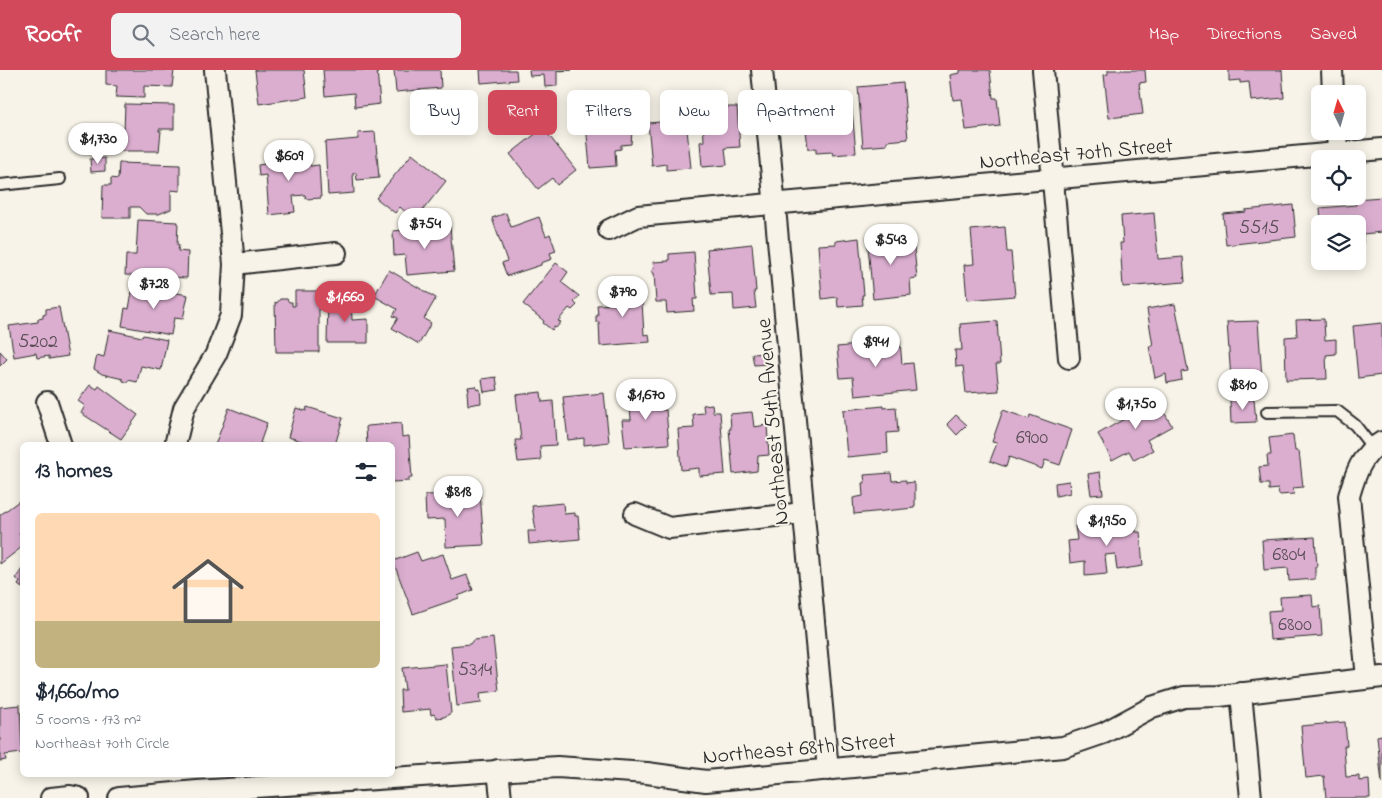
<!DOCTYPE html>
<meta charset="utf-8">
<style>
:root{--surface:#fff;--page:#f2f2f3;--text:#1f2937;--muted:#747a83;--accent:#d1495b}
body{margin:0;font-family:"Indie Flower",sans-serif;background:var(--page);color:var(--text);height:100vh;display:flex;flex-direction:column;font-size:19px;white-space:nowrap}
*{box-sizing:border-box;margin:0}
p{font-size:16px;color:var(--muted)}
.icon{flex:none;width:28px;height:28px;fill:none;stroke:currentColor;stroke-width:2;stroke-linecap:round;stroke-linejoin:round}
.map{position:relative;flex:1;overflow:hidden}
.sheet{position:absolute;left:20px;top:372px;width:375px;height:335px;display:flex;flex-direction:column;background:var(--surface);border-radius:8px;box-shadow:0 2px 12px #0003}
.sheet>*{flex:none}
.banner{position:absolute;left:410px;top:20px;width:475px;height:45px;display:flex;gap:10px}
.needle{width:32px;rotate:355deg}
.buttons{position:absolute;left:1311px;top:15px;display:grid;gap:10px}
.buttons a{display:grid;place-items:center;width:55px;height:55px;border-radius:8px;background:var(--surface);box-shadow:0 2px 12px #0003;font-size:25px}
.price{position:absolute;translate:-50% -42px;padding:0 11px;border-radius:18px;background:#fff;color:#222;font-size:16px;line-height:32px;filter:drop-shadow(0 1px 2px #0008)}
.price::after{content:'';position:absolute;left:50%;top:30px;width:15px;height:11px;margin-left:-8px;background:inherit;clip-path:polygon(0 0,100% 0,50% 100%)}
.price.selected{background:var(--accent);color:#fff}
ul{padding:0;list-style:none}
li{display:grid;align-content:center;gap:10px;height:265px;padding:0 15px}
li span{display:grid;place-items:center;height:155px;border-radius:8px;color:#555}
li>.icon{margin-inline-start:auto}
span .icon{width:90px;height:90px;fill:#fffc;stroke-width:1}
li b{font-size:21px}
h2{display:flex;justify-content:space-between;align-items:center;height:60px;padding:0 15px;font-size:21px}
.tag{padding:0 18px;border-radius:8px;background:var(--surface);box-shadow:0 2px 12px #0003;font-size:18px;line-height:45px}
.tag.selected{background:var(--accent);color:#fff}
header{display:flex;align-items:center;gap:30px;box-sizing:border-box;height:70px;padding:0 25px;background:var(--accent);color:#fff}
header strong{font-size:24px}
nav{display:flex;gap:28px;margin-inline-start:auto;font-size:18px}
.search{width:350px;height:45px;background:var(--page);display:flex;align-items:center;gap:12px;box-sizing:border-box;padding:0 18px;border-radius:8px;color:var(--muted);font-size:19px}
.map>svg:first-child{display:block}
</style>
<header>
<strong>Roofr</strong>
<div class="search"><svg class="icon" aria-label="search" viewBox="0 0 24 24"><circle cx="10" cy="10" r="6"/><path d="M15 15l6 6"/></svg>Search here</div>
<nav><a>Map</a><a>Directions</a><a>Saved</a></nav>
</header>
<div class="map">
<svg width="1382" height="728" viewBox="0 0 1382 728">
<rect width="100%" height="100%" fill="#f7f3e8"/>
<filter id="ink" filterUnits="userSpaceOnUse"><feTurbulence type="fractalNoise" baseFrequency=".02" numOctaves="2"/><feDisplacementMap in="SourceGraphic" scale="10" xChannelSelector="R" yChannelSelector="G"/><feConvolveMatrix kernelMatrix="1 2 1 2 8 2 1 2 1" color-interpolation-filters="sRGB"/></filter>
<g filter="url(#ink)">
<g fill="#dbaed0" stroke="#2b2b2b">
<path d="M106,0H174L172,17L144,16V28L116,27L117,16L106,15Z"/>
<path d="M255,0H304L307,27L259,34Z"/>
<path d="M323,0H377L380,34L355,37L354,23L325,26Z"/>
<path d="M394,0H440L441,18L396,22Z"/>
<path d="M480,0H516L517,10L481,13Z"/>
<path d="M529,0H572L557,1V16L545,17L544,5L530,6Z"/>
<path d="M960,0H990L993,28H997L1000,56L966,60L962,29L953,30L950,5L960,3Z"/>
<path d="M1108,0H1145L1146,12L1139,13L1143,44L1109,48L1104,5L1108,4Z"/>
<path d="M1229,0H1282L1284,28L1251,31L1249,12L1240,13V10L1229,11Z"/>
<path d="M903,13L908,69L887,71V75L863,77L858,17Z"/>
<path d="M541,26L542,41L531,42L530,27Z"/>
<path d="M725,27L726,37H737L740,77L725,78L727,95L702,97L700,72L704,71L702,29Z"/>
<path d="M851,28L856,83L833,85L832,82L816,83V78L808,79L804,40L823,38V31Z"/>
<path d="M125,34L174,35V59H159V61H161L159,81H117V62H124Z"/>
<path d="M628,39L631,61H632L631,74L621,75V79L615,80L616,96L590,98L585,43Z"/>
<path d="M686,50L691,98L666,100V94L652,96L648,53Z"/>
<path d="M543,58L576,100L557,115L552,108L538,119L510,84Z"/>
<path d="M375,62L379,108L357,110L356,103H353L354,123L328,125L325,72L358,69V63Z"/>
<path d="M412,84L446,111L415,150L400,137L395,143L376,128Z"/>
<path d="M289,86V88L309,87L310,96L319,95L321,128L306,129L305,125L293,126L295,142L269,145L266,105L259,106L258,95L265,94L264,88Z"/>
<path d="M105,88V101L91,102L90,89Z"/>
<path d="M119,93L180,95V121L171,120V139L159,144H146L139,137H130V148H102L103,115H111V108L118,109Z"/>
<path d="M1382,127V162L1363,164V174L1358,175V154H1321L1320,138L1356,135L1355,129Z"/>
<path d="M1293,135L1296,167L1226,175L1223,144L1246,142L1245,140Z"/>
<path d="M506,143L511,157L539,147L546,166L550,164L556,181L550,183L552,189L541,193V195L507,206L502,193L507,191L492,148Z"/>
<path d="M1154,143L1158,189L1183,187L1185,212L1123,217L1120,173H1123L1121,146Z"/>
<path d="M138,150L178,152L177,175H179L178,181L188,182L187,208L125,205L126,185H136Z"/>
<path d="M450,156L454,201L407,205L405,185L394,186L393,161Z"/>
<path d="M1005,157L1007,182H1011L1015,226L967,230L964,195L974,194L971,160Z"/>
<path d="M893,164L894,171L913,168L917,208L910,209L911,225L873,229L867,166Z"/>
<path d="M859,168L864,225H862L863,235L838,237L837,227L822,229L818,175L836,174V171Z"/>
<path d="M752,174L756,221H754L756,238L734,240L733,224L711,225L707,179Z"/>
<path d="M694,182L697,229H693L694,241L667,243L666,232H656L654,203H652V200L654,198L653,192L669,191V184Z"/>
<path d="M556,193L568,202L561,212L579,226L574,232L577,235L572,240L569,238L558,251L561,252L556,258L554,257L552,260L543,253L544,251L523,234Z"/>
<path d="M389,200L436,228L424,249L431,253L419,274L392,258L398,248L393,246L397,239L374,226Z"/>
<path d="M133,215L188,225L183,249L174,248L171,265L122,256L125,238L129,239Z"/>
<path d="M641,215L644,265L649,264L650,272L600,276L599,252H596V246H598L597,235L616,234L614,217Z"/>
<path d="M295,221H319V282H276L275,232L277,233L280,229H287L289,232H292V236H295Z"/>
<path d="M351,227L352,250L368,249V273H327L328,228Z"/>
<path d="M1175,234L1188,301L1181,302L1182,310L1167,313L1166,304L1155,308L1149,276H1153L1147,239Z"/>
<path d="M59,237L68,286L49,289V286L37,288L36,283L14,287L9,256L38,252V249L43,248V245L46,244V239Z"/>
<path d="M1324,249L1325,270L1336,269V284L1326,285L1327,309L1286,310L1285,267L1297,266L1296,250Z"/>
<path d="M997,251L1000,294H996L999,321L966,323L963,296L956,297L955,280H962L960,254Z"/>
<path d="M1258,251L1263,322L1232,324L1227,252Z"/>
<path d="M1382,253V305L1358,308L1353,256Z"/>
<path d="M109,260L142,267L143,265L167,270L161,300L141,296L137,312L128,310V312L123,311V309L102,304L94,299L97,285L104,287Z"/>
<path d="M900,271L902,294L913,293L916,320L855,326L853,307L840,308L837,277Z"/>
<path d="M0,281L7,289L0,296Z"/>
<path d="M768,283V294L754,295L752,284Z"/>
<path d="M496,307L498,320L484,322L482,309Z"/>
<path d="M90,315L97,319L99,316L138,345L121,369L81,343L85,336L78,331Z"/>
<path d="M476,316L477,320L480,319L481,333L468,335L467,321L469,320L468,317Z"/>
<path d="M649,318L650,323L661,322L662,334L655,335L656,340H666L669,374L625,377L622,350H631L630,335L634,334L632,319Z"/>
<path d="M541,322L542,332L553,331L556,375L540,376L541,390L518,392L515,370H521L516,325Z"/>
<path d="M604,323L609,372L584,375V368L568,370L563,327Z"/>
<path d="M1155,326L1172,356L1147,370L1153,380L1134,390L1129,381L1112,390L1098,364L1131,345L1129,340Z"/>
<path d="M1254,329L1256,352L1231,353L1230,330Z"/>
<path d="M712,334L713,342H720L725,404L699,406V398L681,400L678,359L694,358L693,344L704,343L703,335Z"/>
<path d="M884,336V338L896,337L898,362L887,363L888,383L847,387L843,340Z"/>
<path d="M307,337L343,348L335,375H312V374L288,367L296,338L306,341Z"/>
<path d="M229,338L267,353L260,373L266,375H215Z"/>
<path d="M1003,340L1029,349L1030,345L1072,360L1060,395L1045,390L1042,399L1009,387L1006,397L990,391L997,373L992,372Z"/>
<path d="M752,342L754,357L767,355L769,385L758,386L757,401L733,404L729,359H731L730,344Z"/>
<path d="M956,345L967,355L957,365L947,354Z"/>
<path d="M401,353L402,367L409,366L412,408H409V411L392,412V375H367L366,357L368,356Z"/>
<path d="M1293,365L1295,381H1299L1303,417L1293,418L1294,424L1279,425L1278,419L1269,420V414H1261L1259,397L1268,396L1267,385H1271L1269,368Z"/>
<path d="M1100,402L1103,424L1091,425L1088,404Z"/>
<path d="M891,403L892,411L906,410V413L913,412L915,415V435L914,438L854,444L853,428L863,426L862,413H865L864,405Z"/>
<path d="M1069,411L1070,423L1056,426L1055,413Z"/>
<path d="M480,423L484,475L446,477L445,449L426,450L425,425Z"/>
<path d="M19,431L22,436V460L19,463L22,468V477L0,494V445Z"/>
<path d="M563,433L564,444L575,443V446H578L580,469L529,474L528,461H536L532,436Z"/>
<path d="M1134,450L1136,462H1140L1143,496L1117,500L1115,484L1105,485L1107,504L1085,506V491L1070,493L1068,471L1077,470L1075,456L1097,454L1098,457L1108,456V452Z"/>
<path d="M1315,467L1317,497H1315V509L1289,511L1288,498L1264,500L1262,470Z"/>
<path d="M417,482L421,491L443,484L452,510L467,505L473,520L458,526L459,528L413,544L393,491Z"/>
<path d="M22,499V518L18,515L20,512L16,508Z"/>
<path d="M1312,525L1313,537L1320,536L1322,566L1270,570L1268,541L1281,540L1280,527Z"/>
<path d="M493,568L499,621L480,623L481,633L457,636L451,576L470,574L473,570Z"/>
<path d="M446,594L451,643L444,647L437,648L434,644L431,645L430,639L401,642L400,620H405L402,598Z"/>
<path d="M20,635L22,683L5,685L6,690L0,691V637Z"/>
<path d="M1345,652L1347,676H1344L1346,707L1359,706V711L1369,710L1370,728H1326L1324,706L1306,708L1301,656Z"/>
<path d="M1382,665V714L1377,666Z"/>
</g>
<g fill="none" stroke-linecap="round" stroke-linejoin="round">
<defs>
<g id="service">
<path d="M0,115L60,109"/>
<path d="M1267,342L1337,341L1355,355L1372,377"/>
</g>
<g id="minor">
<path d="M762,0L828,700"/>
<path d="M1043,0L1069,288"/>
<path d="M1332,0L1333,24"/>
<path d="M1337,61L1338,83"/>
<path d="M609,160L638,146L1382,79"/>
<path d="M234,194L336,183"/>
<path d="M47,332L61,375"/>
<path d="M175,375L184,338L216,284L231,245L234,194L215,0"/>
<path d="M635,444L669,458L803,443"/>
<path d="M1367,608L1349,426C1355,405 1362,383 1382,372"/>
<path d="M1241,623L1251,728"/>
<path d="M498,700L501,728"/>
<path d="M51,728L70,726L79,728"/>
<path d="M119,728L197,721L557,697L647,703L706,711L980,685L1063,677L1104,663L1152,637L1184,627L1219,626L1382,607"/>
</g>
</defs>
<use href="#service" stroke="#2b2b2b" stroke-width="14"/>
<use href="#minor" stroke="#2b2b2b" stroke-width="24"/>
<use href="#service" stroke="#f7f3e8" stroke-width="10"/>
<use href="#minor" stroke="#f7f3e8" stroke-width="20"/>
</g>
</g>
<g text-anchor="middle" stroke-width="4" stroke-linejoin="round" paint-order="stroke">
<g font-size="20" fill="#574c54">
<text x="1259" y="163">5515</text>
<text x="38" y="277">5202</text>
<text x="1032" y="373">6900</text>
<text x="1289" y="490">6804</text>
<text x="1295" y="560">6800</text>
<text x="475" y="605">5314</text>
</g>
<g font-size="22" fill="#2b2b2b" stroke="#f7f3e8">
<text transform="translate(1076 82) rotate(-5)" y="8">Northeast 70th Street</text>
<text transform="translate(771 352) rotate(-95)" y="8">Northeast 54th Avenue</text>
<text transform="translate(799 677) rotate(-5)" y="8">Northeast 68th Street</text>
</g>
</g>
</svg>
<div class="buttons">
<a><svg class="needle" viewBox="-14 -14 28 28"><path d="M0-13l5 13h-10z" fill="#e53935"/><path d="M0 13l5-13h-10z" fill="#747a83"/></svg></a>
<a><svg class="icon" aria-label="locate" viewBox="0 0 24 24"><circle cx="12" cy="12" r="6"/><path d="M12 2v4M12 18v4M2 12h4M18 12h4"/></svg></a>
<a><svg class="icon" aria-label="layers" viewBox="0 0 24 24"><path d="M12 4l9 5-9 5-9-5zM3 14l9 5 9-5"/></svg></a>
</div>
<b class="price" style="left:98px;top:95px">$1,730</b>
<b class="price" style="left:289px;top:112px">$609</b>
<b class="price" style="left:425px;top:180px">$754</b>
<b class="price" style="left:891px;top:196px">$543</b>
<b class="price" style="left:154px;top:240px">$728</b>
<b class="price" style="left:623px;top:248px">$790</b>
<b class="price selected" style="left:345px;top:253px">$1,660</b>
<b class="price" style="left:876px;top:298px">$941</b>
<b class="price" style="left:1243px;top:341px">$810</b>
<b class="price" style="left:646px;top:351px">$1,670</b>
<b class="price" style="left:1136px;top:360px">$1,750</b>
<b class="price" style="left:458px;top:448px">$818</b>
<b class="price" style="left:1107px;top:477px">$1,950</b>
<div class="banner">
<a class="tag">Buy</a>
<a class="tag selected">Rent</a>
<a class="tag">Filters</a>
<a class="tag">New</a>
<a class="tag">Apartment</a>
</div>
<section class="sheet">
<h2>13 homes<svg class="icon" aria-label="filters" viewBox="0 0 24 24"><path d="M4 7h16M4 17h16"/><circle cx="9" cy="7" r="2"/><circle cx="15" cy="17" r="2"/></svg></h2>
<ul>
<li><span style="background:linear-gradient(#ffd9b3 70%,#c2b280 0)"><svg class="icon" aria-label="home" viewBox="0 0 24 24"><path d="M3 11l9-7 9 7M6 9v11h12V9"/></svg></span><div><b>$1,660/mo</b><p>5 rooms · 173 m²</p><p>Northeast 70th Circle</p></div></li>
</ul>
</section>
</div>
